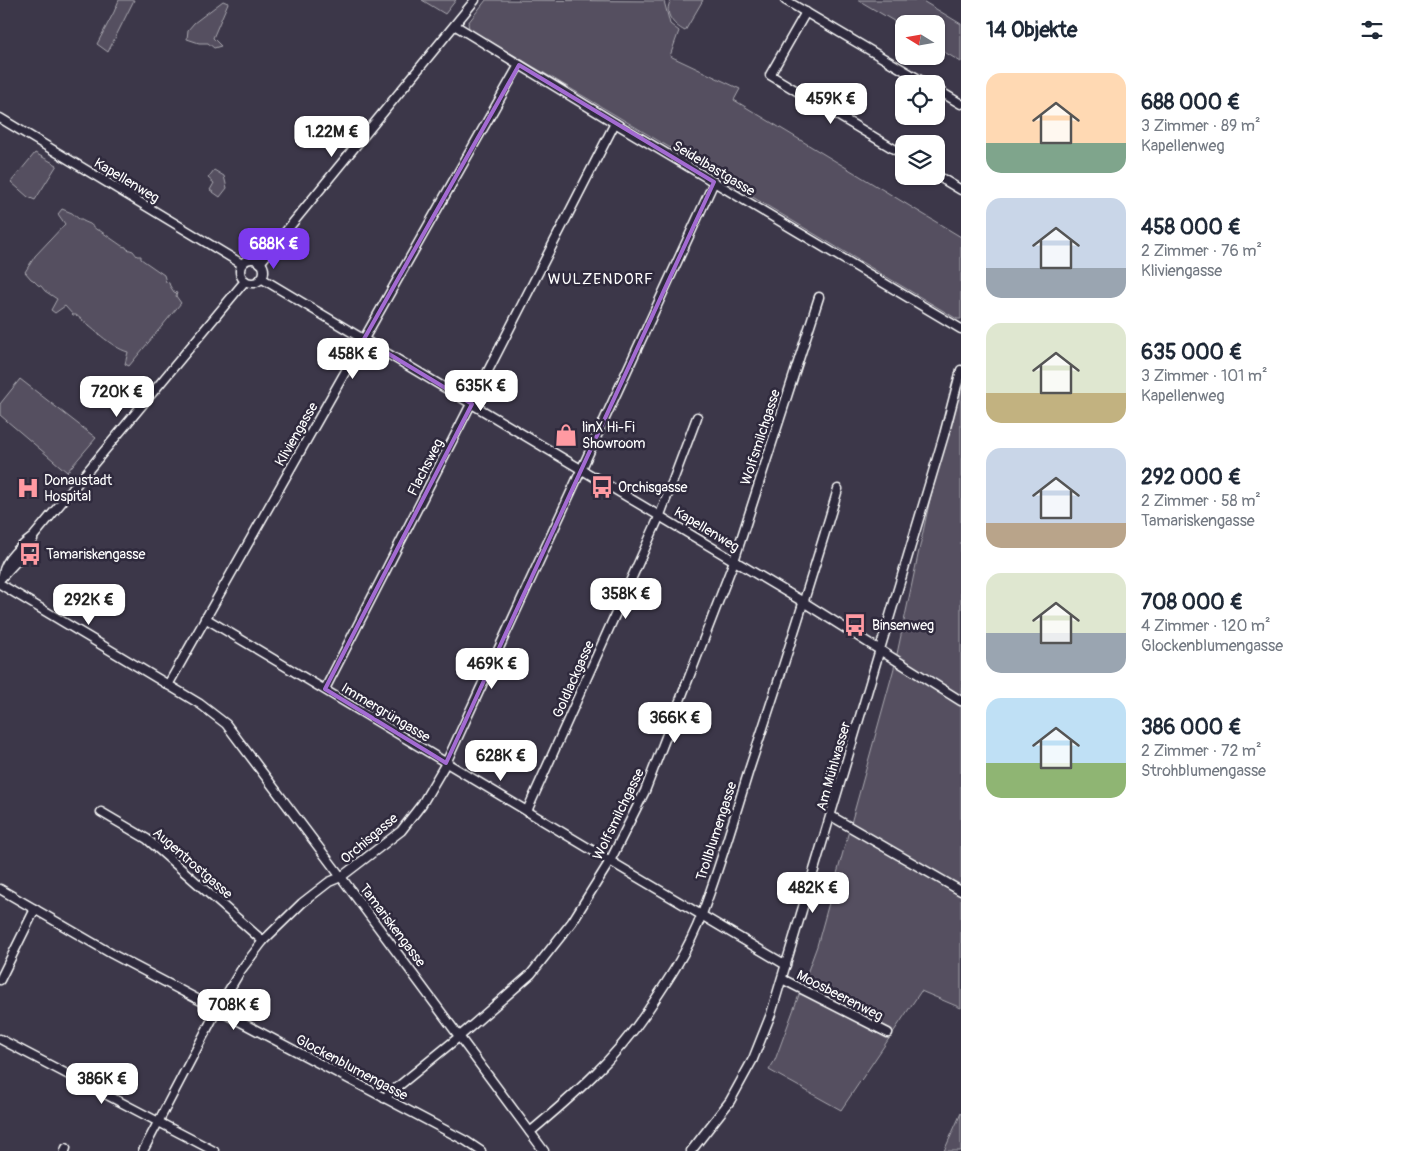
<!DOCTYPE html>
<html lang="de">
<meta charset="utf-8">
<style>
:root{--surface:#fff;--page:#f2f2f3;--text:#1f2937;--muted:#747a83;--accent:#7c3aed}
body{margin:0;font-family:Pangolin,sans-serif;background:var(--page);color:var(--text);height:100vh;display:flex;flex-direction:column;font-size:19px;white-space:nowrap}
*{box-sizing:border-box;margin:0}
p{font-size:16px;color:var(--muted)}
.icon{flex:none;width:28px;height:28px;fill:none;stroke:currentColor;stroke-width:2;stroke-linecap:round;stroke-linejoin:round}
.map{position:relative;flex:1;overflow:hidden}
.details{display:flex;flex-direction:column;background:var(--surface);width:450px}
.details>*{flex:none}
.needle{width:32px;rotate:281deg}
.buttons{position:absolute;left:895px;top:15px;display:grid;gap:10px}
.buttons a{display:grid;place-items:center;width:50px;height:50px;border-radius:10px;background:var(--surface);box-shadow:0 1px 4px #0004;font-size:25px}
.price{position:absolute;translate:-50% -42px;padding:0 11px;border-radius:10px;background:#fff;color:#222;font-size:16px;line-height:32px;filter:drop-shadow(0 1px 2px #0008)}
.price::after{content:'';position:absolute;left:50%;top:30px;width:15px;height:11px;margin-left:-8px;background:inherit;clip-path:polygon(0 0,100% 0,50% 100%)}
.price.current{background:var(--accent);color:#fff}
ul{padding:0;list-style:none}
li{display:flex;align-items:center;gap:15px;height:125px;padding:0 25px}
li span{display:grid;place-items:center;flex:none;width:140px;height:100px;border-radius:15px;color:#555}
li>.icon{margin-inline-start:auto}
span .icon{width:60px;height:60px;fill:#fffc;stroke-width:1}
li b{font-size:21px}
h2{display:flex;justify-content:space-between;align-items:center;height:60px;padding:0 25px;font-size:21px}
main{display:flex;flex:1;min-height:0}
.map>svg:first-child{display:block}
</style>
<main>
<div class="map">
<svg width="961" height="1151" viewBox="0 0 961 1151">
<rect width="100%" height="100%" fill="#3c3749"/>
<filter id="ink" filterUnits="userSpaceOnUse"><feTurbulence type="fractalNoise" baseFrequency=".02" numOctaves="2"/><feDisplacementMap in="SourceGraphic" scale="10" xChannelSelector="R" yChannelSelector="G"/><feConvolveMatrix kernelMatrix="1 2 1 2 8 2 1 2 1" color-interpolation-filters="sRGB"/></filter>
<g filter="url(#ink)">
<g fill="#555060" stroke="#aaa8b0">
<path d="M119,0H134L108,52L97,44L114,12Z"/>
<path d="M422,0H456L445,14Z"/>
<path d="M486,0L664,1L670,24L679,31L670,56L740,89L734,100L961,237V319H957L590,100L469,29L468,23Z"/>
<path d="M671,0H703L685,31C673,25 663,13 671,0Z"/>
<path d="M858,0H921L961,24V62L936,47V24H904V27Z"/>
<path d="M223,1L228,3L213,38L221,46L214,48L208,43H199L187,39L188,30L194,23Z"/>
<path d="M35,153L57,165L35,200L28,197L11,182Z"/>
<path d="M214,170L224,176L227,188L220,197L210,190L214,183L208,178Z"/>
<path d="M62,209L72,213L79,219H82L83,221L90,224L97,230H99L122,246L126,247L127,249L133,251L137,256H141V259L164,275L166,282L169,283L170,286L174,292L177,293L176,296L181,303L129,366L125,364L128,352C112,348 90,326 76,315H73L65,306L55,313L51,310L57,299L45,291L41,286L38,285L33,280L31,279L25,272L35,256L65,224L58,214Z"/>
<path d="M20,379L96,438L67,472L0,415V404Z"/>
<path d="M961,385V1008L921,991L841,1110L769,1070L775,1060L817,946L894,668L930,499Z"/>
<path d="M961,1113V1151H944Z"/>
</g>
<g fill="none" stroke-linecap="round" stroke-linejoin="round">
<defs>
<g id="minor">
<path d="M785,0L927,84"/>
<path d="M806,12L770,75L904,155"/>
<path d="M456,26L615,123L961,329"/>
<path d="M936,89L961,104"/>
<path d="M0,118L242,264"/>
<path d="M936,175L961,190"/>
<circle cx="252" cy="271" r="12"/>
<path d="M260,263L475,0"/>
<path d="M261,278L805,603L961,701"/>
<path d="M3,574C5,559 21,546 33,537L245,281"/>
<path d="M0,579L26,551L33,539"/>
<path d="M0,584L200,704L226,724L341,877L544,1151"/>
<path d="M205,618L610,861L786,965"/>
<path d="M168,685L519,65"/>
<path d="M325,689L615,123"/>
<path d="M527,811L660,515L697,417"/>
<path d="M101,812L147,839L263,941"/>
<path d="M831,816L961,891"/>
<path d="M0,889L112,954L466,1141L481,1151"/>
<path d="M782,979L888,1033"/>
<path d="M0,980L35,909"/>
<path d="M0,1039L214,1151"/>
<path d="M384,1098L460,1036L531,974L572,922L610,861L645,791L734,561L819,297"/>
<path d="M530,1132C573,1096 615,1059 646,1013C667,982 689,949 702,914C720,867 734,818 749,770C780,677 810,584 838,489"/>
<path d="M65,1151L66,1148"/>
<path d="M143,1151L217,1010L241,970L263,941L302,903L329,882L341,877L401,831L422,804L446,763L714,182"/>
<path d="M691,1151L730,1101L753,1059L771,1014L944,435L961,370"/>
</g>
</defs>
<use href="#minor" stroke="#fff" stroke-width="11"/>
<use href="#minor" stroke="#2f2a3d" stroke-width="8"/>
</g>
</g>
<path fill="none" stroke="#a36bd2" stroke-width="4" stroke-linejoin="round" d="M519,65L714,182L446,763L325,689L472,404L364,339Z"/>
<defs>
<symbol id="shop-bare" viewBox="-9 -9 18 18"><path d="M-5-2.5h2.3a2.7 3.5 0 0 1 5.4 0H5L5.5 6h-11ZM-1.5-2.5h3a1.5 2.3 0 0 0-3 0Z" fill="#ff9aa2" stroke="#2f2a3d" stroke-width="2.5" paint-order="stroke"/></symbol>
<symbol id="bus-bare" viewBox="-9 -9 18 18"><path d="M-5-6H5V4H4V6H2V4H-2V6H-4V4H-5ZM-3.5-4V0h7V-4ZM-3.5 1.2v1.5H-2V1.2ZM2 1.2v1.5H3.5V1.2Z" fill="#ff9aa2" stroke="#2f2a3d" stroke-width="2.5" paint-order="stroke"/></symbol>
<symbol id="hospital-bare" viewBox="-9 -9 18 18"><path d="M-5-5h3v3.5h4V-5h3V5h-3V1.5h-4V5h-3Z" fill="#ff9aa2" stroke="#2f2a3d" stroke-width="2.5" paint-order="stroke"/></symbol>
</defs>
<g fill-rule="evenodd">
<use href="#shop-bare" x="550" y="419" width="32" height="32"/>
<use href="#bus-bare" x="586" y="471" width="32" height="32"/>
<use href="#hospital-bare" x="12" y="472" width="32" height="32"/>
<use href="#bus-bare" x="14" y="538" width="32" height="32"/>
<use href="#bus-bare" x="839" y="609" width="32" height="32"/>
</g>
<g text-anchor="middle" stroke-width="5" stroke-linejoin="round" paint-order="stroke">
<g font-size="14" fill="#fff" stroke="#2f2a3d">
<text transform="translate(714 168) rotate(31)" y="5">Seidelbastgasse</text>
<text transform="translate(127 180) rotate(31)" y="5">Kapellenweg</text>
<text transform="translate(296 434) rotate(-60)" y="5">Kliviengasse</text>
<text transform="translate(760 437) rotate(-72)" y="5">Wolfsmilchgasse</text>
<text transform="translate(425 467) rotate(-63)" y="5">Flachsweg</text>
<text transform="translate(707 529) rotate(31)" y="5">Kapellenweg</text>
<text transform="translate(573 679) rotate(-66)" y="5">Goldlackgasse</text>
<text transform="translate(386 712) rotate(31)" y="5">Immergrüngasse</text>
<text transform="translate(833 766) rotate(-74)" y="5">Am Mühlwasser</text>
<text transform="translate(618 814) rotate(-64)" y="5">Wolfsmilchgasse</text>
<text transform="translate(716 831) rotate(-72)" y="5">Trollblumengasse</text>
<text transform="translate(369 838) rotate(-40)" y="5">Orchisgasse</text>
<text transform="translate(193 863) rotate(41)" y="5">Augentrostgasse</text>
<text transform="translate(393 925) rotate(53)" y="5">Tamariskengasse</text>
<text transform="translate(840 995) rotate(27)" y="5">Moosbeerenweg</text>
<text transform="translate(352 1067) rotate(28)" y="5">Glockenblumengasse</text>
</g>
<g font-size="14" fill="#fff" stroke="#2f2a3d" text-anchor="start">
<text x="582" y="432">linX Hi-Fi<tspan x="582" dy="16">Showroom</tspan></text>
<text x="44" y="485">Donaustadt<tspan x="44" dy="16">Hospital</tspan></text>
<text x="618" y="492">Orchisgasse</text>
<text x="46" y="559">Tamariskengasse</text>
<text x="872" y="630">Binsenweg</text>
</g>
<g font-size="15" letter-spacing="1" fill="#fff" stroke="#2f2a3d">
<text x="601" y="284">WULZENDORF</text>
</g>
</g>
</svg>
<div class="buttons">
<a><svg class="needle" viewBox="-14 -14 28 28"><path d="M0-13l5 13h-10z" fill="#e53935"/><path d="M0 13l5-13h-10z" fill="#747a83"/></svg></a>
<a><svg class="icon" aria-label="locate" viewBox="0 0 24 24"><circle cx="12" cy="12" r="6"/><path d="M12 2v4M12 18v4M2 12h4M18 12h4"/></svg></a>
<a><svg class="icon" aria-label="layers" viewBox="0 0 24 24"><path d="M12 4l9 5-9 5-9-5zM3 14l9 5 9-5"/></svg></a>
</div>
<b class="price" style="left:831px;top:125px">459K €</b>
<b class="price" style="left:332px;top:158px">1.22M €</b>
<b class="price current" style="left:274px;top:270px">688K €</b>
<b class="price" style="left:353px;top:380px">458K €</b>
<b class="price" style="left:481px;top:412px">635K €</b>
<b class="price" style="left:117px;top:418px">720K €</b>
<b class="price" style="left:626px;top:620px">358K €</b>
<b class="price" style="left:89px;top:626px">292K €</b>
<b class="price" style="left:492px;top:690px">469K €</b>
<b class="price" style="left:675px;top:744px">366K €</b>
<b class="price" style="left:501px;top:782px">628K €</b>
<b class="price" style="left:813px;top:914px">482K €</b>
<b class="price" style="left:234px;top:1031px">708K €</b>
<b class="price" style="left:102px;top:1105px">386K €</b>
</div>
<section class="details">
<h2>14 Objekte<svg class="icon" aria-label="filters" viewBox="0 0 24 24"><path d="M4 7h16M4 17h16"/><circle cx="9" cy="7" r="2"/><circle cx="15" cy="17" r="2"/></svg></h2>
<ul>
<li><span style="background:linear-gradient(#ffd9b3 70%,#7fa58c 0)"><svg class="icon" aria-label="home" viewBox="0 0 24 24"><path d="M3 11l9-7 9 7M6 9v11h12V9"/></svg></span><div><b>688 000 €</b><p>3 Zimmer · 89 m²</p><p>Kapellenweg</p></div></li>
<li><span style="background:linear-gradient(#c9d6e8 70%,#9aa5b1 0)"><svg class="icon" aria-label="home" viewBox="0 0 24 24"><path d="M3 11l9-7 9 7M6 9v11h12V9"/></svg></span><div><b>458 000 €</b><p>2 Zimmer · 76 m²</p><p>Kliviengasse</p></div></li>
<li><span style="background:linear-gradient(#dfe7d0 70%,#c2b280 0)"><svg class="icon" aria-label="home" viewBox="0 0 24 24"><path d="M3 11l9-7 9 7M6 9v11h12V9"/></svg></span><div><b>635 000 €</b><p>3 Zimmer · 101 m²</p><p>Kapellenweg</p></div></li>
<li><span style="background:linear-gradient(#c9d6e8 75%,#b9a48a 0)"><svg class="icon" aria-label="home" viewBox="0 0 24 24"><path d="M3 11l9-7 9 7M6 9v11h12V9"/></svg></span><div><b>292 000 €</b><p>2 Zimmer · 58 m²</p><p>Tamariskengasse</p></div></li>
<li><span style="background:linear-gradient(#dfe7d0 60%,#9aa5b1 0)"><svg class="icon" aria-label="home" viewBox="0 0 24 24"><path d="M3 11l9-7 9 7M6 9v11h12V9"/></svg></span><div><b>708 000 €</b><p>4 Zimmer · 120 m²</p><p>Glockenblumengasse</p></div></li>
<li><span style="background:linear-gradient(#bfe0f5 65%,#8fb573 0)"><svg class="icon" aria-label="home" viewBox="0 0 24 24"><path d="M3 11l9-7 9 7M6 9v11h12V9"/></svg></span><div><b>386 000 €</b><p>2 Zimmer · 72 m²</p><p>Strohblumengasse</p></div></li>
</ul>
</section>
</main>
